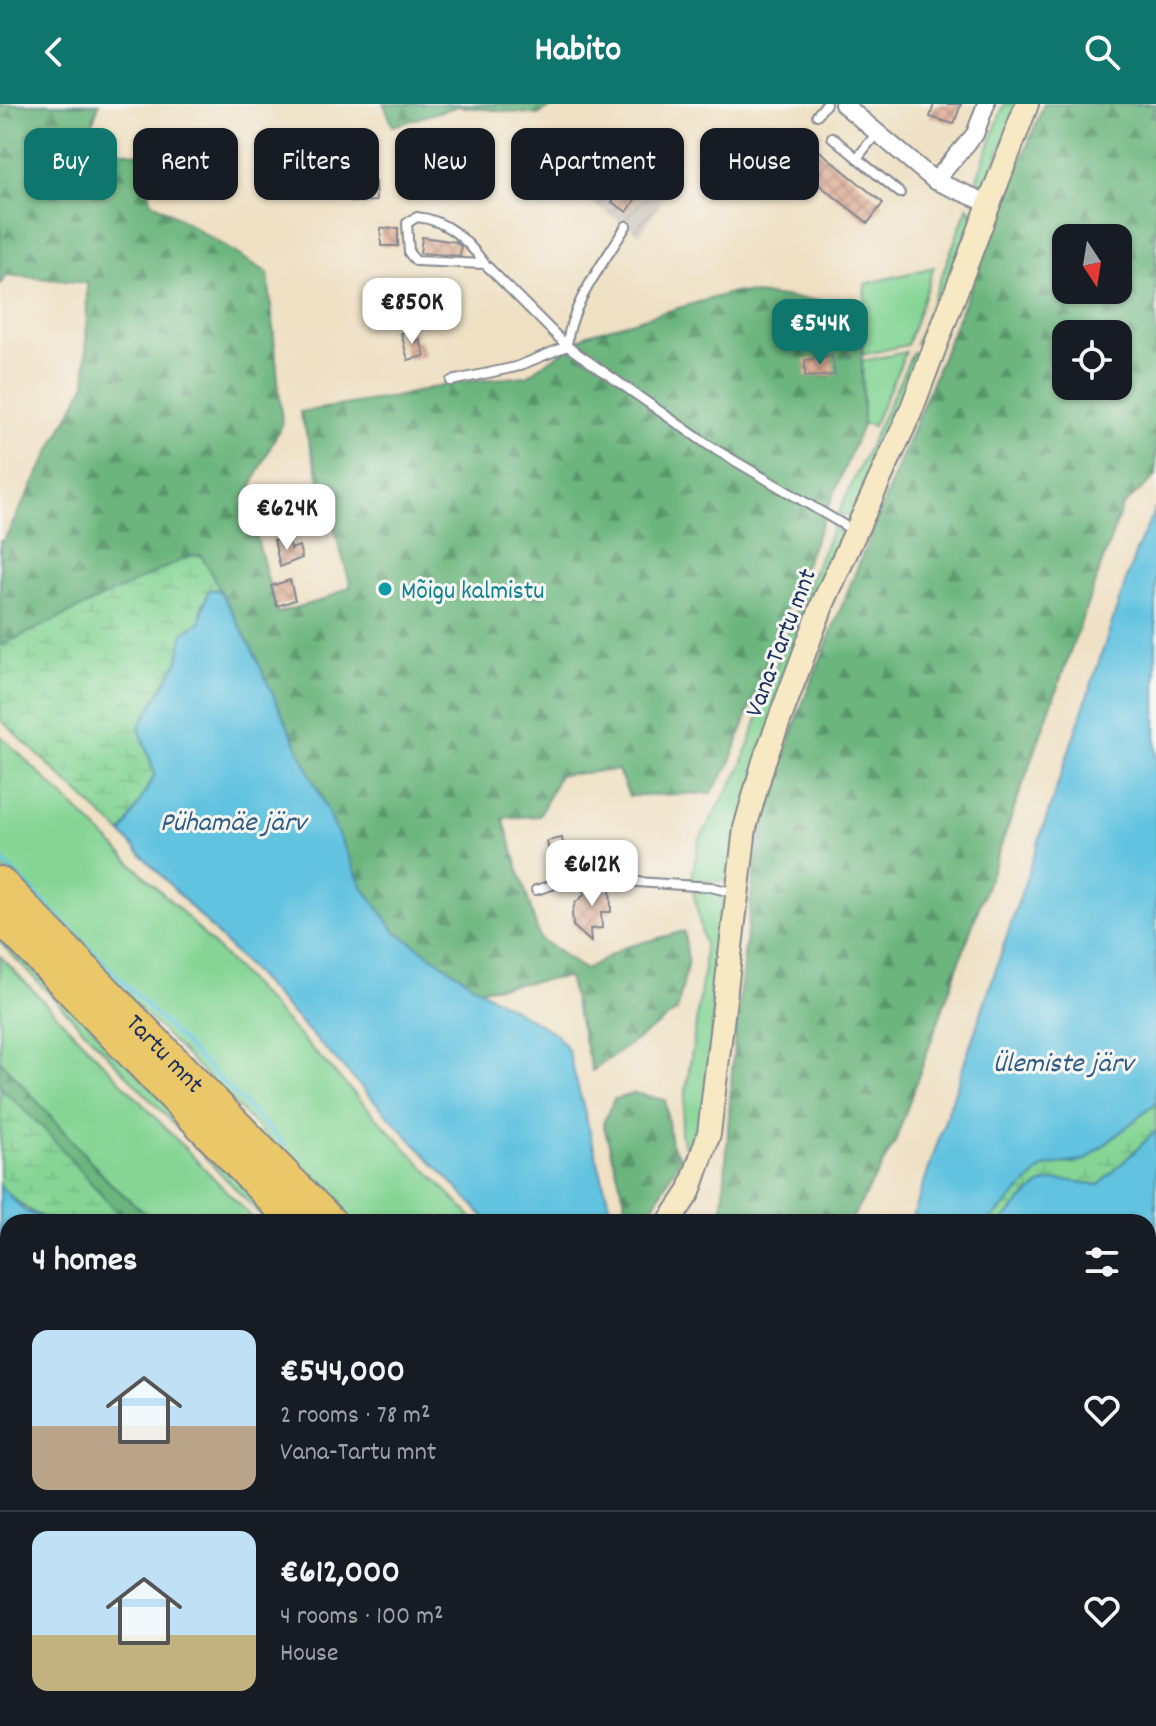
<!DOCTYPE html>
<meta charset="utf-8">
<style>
:root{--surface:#171b24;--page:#242831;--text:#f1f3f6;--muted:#9ea1a6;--line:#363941;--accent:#0f766e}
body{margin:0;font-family:Dekko,sans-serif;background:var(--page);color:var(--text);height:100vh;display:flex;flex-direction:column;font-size:30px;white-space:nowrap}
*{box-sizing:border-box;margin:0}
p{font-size:26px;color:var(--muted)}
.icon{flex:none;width:44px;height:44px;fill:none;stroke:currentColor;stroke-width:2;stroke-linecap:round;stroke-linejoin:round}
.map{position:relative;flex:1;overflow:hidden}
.sheet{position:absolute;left:0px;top:1110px;width:1156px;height:512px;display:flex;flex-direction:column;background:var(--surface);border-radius:24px 24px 0 0;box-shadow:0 2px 6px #0004}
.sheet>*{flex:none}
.banner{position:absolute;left:24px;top:24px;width:1108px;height:72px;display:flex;gap:16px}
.needle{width:52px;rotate:168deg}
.tools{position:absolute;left:1052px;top:120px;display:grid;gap:16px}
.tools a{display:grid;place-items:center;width:80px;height:80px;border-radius:16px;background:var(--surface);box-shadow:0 2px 6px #0004;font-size:40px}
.price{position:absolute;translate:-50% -68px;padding:0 18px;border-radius:16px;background:#fff;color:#222;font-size:26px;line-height:52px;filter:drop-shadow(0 2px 4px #0008)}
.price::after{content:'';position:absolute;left:50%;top:48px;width:24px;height:18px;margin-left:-12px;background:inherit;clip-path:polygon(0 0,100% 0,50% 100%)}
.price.selected{background:var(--accent);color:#fff}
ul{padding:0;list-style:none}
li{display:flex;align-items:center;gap:24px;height:200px;padding:0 32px}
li+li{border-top:2px solid var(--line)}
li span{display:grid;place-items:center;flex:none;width:224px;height:160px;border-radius:16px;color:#555}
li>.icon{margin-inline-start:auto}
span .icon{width:96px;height:96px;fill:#fffc;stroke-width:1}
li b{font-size:34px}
h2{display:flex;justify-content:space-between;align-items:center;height:96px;padding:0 32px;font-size:34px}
.pill{padding:0 28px;border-radius:16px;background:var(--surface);box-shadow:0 2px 6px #0004;font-size:28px;line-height:72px}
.pill.selected{background:var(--accent);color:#fff}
header{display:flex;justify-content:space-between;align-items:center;height:104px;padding:0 32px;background:var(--accent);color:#fff;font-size:36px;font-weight:700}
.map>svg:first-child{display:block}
</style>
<header><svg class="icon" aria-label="back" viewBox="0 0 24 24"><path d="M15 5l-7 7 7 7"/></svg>Habito<svg class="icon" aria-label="search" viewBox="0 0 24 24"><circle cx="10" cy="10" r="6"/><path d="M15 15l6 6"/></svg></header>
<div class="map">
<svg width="1156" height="1622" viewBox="0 0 1156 1622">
<defs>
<pattern id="industrial-furrows" width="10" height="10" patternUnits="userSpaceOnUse" patternTransform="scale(2)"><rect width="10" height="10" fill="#cbc3b8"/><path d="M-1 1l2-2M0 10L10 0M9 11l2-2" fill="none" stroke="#aea8a1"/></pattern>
<pattern id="forest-firs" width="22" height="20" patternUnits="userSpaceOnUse" patternTransform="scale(2)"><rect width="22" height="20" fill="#6cb67e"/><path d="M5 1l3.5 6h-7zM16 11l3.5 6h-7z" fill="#58946a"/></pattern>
<pattern id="wetland-marsh" width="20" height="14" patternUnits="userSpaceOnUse" patternTransform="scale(2)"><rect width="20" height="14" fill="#86d595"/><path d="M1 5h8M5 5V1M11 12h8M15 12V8" fill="none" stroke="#73b783"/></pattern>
<pattern id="building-cross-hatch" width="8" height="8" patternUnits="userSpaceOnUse" patternTransform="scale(2)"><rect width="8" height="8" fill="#dfaf97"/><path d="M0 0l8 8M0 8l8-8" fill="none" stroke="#b48f7e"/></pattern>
</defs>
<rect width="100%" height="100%" fill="#f6f6f2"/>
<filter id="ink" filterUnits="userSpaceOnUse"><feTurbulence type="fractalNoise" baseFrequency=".0125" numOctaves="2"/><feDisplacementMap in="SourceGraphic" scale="16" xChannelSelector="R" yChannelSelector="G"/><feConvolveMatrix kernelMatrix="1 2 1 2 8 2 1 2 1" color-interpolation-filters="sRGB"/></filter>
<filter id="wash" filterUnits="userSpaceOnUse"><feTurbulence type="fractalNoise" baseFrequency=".006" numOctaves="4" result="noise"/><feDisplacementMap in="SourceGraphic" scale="32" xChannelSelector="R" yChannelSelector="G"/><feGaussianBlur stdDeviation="1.8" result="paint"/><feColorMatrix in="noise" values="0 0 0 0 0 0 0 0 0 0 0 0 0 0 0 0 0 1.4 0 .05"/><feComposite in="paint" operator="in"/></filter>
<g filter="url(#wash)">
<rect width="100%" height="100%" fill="#efe0c3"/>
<path fill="url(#industrial-furrows)" d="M624,38L677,72L640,130L587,96Z"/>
<g fill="#86d595" stroke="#50827a" stroke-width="2">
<path d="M1004,0H1018L985,85L972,88Z"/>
<path d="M968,102L973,110V120L930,236L916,239Z"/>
<path d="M934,163L907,241L862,251L865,180Z"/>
<path d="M906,248L873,322L863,319L862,257Z"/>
<path d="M913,248L920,253V261L851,413L838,410Z"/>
<path d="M835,419L839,424L841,436L728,777H691L699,736L740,666L789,525Z"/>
<path d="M0,631L185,811L476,1118H351L0,763Z"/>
<path d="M693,786L713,787L725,798L704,1005L695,1047L685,1042L680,1029L704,864V840Z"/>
<path d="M0,827L280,1118H267L0,838Z"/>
<path d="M0,852L256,1118H155L109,1078L0,956Z"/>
<path d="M0,1244L8,1252V1313L0,1315Z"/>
<path d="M8,1512V1614H634L636,1622H548L534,1614L473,1622H0V1513Z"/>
<path d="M717,1614H748L756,1622H724Z"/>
</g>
<g fill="url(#forest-firs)" stroke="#44726e" stroke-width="2" fill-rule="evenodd">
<path d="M0,0H99L86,40L145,51L151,97L268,169L282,319L246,394L277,509L323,496L351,482L300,308L399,292L451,279L527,272L588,230L734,188L861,201L863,319L773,538L729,662L711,689L629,692L618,666L559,671L539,712L503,714L540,835L585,866L623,844L684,827L688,857L677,907L592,967L568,873L479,885L395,827L362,782L251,543L201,451L190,452L0,542V437L4,436L86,279L87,179L7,171L0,181Z"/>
<path d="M384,0H556L538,11L458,2L393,22Z"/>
<path d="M1044,0H1156V372L1122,403L895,1038L850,1118H722L734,938L755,760L772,688L800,606ZM1066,134H1118V186H1066ZM1066,230H1118V282H1066Z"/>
<path d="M0,956L109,1078L155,1118H125L44,1026L0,983Z"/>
<path d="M635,989L665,996L671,1041L681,1053L645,1118H637L629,1110L603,1019L614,995Z"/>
<path d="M8,1368V1405L0,1406V1369Z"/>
<path d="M867,1614H931L941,1622H882Z"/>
</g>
<g fill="url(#wetland-marsh)" stroke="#50827a" stroke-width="2">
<path d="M201,451L221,488L214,485L203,499L200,518L183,529L178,557L139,623L155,670L122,730L0,615V542L190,452Z"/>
<path d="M0,983L44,1025L125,1118C65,1118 45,1128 0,1082Z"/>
<path d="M1156,999V1027L1099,1081C1042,1071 1041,1077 1002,1118H988L1044,1063L1086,1056Z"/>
</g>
<g fill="#62c3e0" stroke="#3e799f" stroke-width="2">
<path d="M1156,403V999L1086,1056L1044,1063L988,1118H911L1136,447Z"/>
<path d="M214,485L221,488L251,543L362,782L395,827L479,885L556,930L568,946L614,1118H489L122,730L155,670L139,623L178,557L183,529L200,518L208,487Z"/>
<path d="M1156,1027V1622H1119L1111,1614H1148V1118H1002C1043,1075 1039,1071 1099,1081Z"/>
<path d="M0,1082L25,1107L52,1118H8V1252L0,1244Z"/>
<path d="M8,1313V1368L0,1369V1315Z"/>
</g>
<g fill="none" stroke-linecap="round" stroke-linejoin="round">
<path stroke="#62c3e0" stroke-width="4" d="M0,754L285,1041"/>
<path stroke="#62c3e0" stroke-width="14" d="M0,1451L8,1450"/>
</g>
<g id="blocks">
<g fill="url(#building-cross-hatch)">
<path d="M934,0H961L954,20L930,13Z"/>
<path d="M816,44L883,99L868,119L799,65Z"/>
<path d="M632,68L647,77L627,108L612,98Z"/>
<path d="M375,78L376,97L352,98L351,80Z"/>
<rect x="381" y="124" width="17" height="18"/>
<path d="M422,133L456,138L461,143L460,152L420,149Z"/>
<path d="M412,226L415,238L420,236L425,252L408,256L401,229Z"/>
<path d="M832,252L835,271L805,273V256Z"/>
<path d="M288,433L291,445L299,442L302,454L280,463L274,436Z"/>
<path d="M290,476L295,496L277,502L271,482Z"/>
<path d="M562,734L567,765L553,768L547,737Z"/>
<path d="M610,778L611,808H601L602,824L590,825L591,838L573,822L572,809L575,799L584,791L583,779Z"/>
</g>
</g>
</g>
<g filter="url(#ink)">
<use href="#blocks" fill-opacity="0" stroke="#858890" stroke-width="2"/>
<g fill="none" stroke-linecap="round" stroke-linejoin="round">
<defs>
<g id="lane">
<path d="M817,11L826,0"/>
<path d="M877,29L857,54L900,89"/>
<path d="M832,33L857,54"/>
<path d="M626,122C605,158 570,199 567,242L708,341L854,427"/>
<path d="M451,277L516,263L567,242L485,160L416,157L409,149L407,119L417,113C447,116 467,136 485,160"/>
<path d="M637,778L711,783L735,789"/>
<path d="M536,786L552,781"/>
<path d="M0,1505L8,1504"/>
<path d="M709,1614L716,1622"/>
</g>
<g id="street">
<path d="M843,0L935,77L990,100"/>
<path d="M935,77L975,30L986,0"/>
</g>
<path id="secondary" d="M669,1118L689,1088L709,1030L745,724L764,657L823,499L910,309L1027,0"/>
<g id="highway">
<path id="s1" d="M0,778L331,1118"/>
<path d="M0,813L294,1118"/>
<path d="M770,1614L778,1622"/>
<path d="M807,1614L814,1622"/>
</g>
</defs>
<use href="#lane" stroke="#858890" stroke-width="12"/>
<use href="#street" stroke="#858890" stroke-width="20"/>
<use href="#secondary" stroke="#858890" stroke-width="26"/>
<use href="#highway" stroke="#858890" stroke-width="34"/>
<use href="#lane" stroke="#fff" stroke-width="8"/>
<use href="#street" stroke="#fff" stroke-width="16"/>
<use href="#secondary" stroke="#f7e9c3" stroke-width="22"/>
<use href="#highway" stroke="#eac769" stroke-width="30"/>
</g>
</g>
<circle fill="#0f9aa8" stroke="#f6f6f2" stroke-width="3" cx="385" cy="485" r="8"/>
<g text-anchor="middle" stroke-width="6" stroke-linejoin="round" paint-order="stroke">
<g font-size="26" fill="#0d838f" stroke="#f6f6f2" text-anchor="start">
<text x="401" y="494">Mõigu kalmistu</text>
</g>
<g font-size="26" fill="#1b2f5e" stroke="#f6f6f2">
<text transform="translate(779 538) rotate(-69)" y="9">Vana-Tartu mnt</text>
<text dy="9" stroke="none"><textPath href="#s1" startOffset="238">Tartu mnt</textPath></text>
</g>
<g font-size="28" font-style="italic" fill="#305b85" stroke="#f6f6f2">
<text x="233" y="726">Pühamäe järv</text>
<text x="1063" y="967">Ülemiste järv</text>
</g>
</g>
</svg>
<div class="tools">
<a><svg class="needle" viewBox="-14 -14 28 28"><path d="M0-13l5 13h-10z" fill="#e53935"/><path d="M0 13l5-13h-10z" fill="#9ea1a6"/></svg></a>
<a><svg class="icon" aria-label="locate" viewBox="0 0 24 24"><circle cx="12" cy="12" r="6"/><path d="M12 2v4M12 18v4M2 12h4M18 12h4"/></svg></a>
</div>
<b class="price" style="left:412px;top:242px">€850K</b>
<b class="price selected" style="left:820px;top:263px">€544K</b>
<b class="price" style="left:287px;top:448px">€624K</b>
<b class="price" style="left:592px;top:804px">€612K</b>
<div class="banner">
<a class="pill selected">Buy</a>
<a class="pill">Rent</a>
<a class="pill">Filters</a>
<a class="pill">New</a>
<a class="pill">Apartment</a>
<a class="pill">House</a>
</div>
<section class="sheet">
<h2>4 homes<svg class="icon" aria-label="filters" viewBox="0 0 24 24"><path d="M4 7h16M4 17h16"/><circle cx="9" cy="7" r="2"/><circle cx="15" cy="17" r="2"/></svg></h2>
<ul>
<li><span style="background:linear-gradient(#bfe0f5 60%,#b9a48a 0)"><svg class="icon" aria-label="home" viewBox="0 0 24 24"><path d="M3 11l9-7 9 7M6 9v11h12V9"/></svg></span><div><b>€544,000</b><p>2 rooms · 78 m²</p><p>Vana-Tartu mnt</p></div><svg class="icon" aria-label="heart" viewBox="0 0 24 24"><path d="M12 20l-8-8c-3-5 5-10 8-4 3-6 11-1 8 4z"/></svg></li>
<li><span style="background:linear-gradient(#bfe0f5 65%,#c2b280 0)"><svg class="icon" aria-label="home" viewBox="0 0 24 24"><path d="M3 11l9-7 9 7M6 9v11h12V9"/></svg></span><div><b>€612,000</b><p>4 rooms · 100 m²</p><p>House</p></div><svg class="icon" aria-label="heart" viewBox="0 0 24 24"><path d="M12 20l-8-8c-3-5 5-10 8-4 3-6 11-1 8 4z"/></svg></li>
</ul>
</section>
</div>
